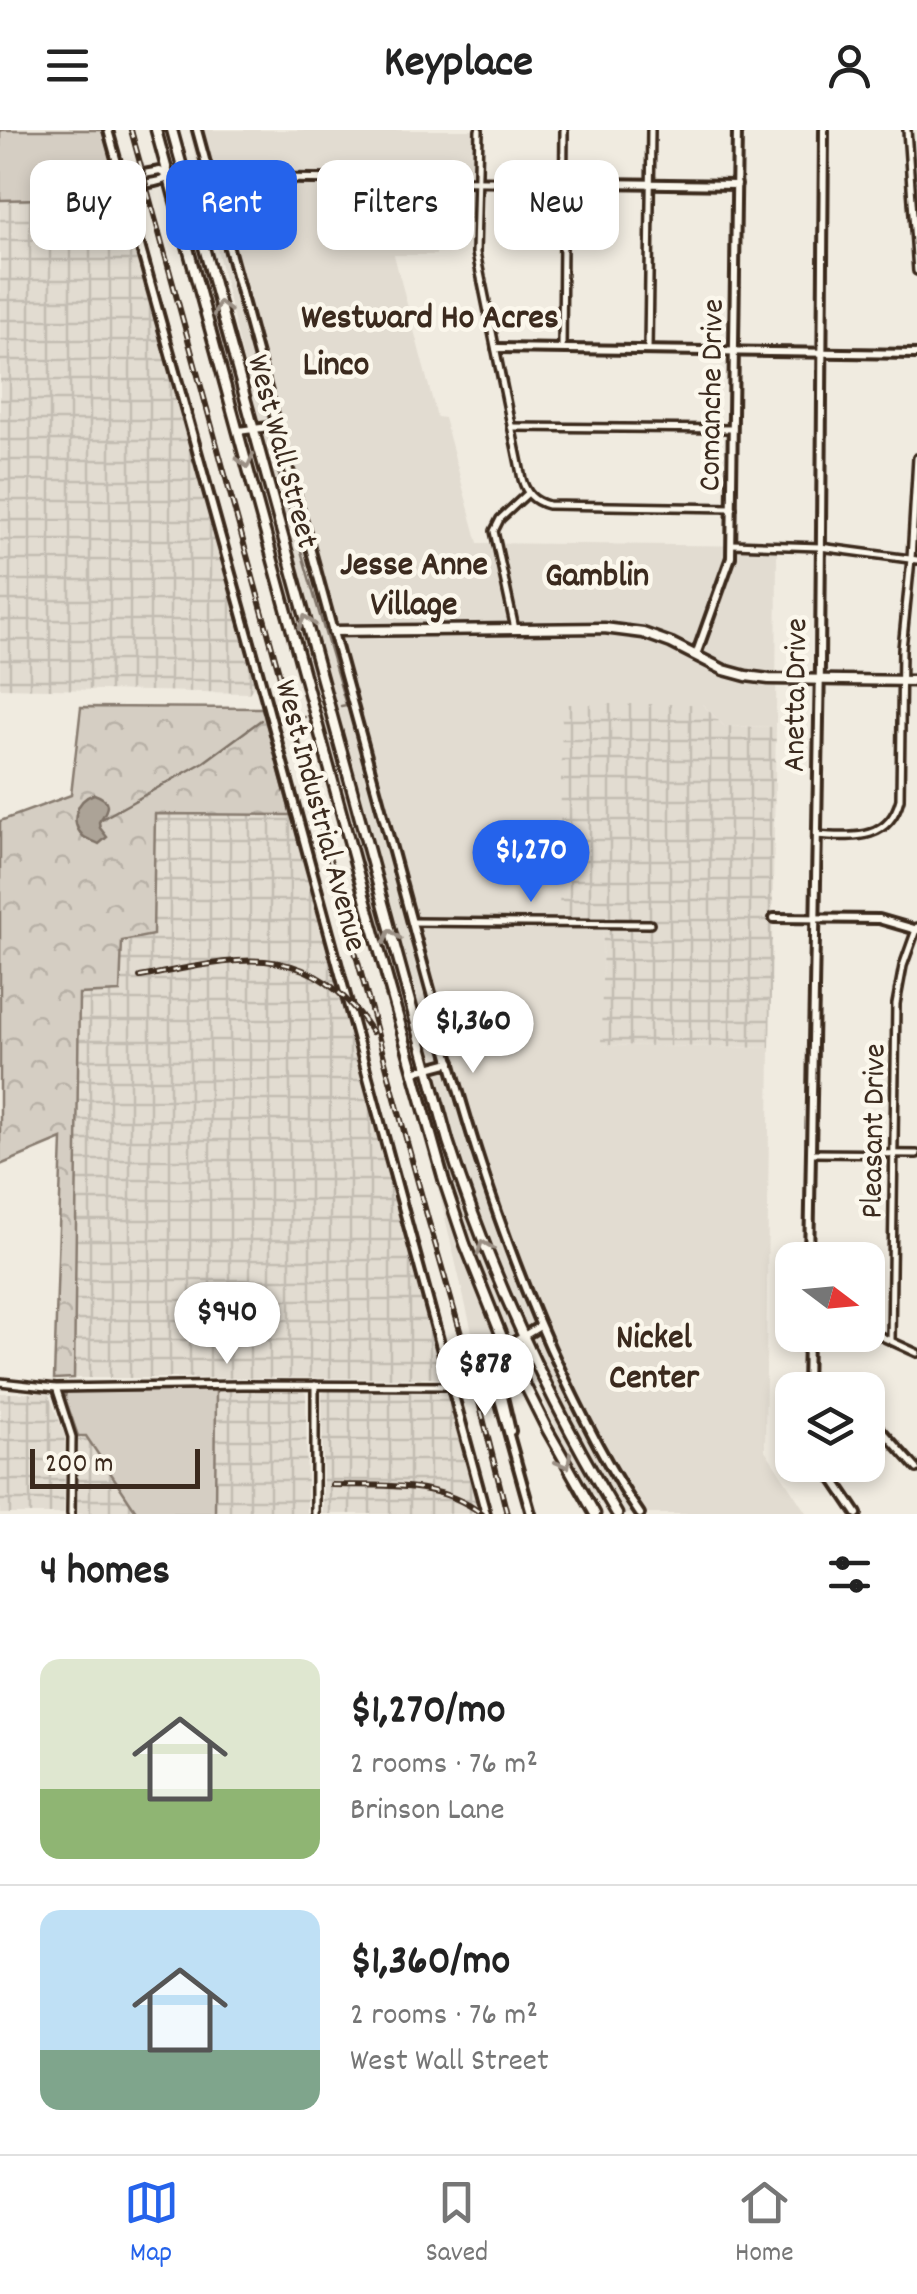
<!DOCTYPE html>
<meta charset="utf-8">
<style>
:root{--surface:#fff;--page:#f6f6f6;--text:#222;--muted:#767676;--line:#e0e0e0;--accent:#2563eb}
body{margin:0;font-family:Dekko,sans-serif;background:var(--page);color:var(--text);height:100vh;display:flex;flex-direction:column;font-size:38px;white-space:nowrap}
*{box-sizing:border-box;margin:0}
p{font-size:32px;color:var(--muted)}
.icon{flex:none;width:55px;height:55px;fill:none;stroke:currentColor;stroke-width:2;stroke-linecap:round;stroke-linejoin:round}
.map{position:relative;height:1384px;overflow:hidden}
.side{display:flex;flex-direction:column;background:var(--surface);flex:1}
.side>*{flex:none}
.top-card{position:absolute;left:30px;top:30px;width:858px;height:90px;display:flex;gap:20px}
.needle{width:65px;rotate:106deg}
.controls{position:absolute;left:775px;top:1112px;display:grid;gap:20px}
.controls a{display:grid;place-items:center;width:110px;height:110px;border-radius:20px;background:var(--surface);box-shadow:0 5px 15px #0003;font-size:50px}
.scale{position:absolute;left:30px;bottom:25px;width:170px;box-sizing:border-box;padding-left:10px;border:5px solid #3b2a1e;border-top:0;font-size:28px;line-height:35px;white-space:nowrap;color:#3b2a1e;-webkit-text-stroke:8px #fbf7ec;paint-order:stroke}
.price{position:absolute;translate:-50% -85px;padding:0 22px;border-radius:35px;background:#fff;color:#222;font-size:32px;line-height:65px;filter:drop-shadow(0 2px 5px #0008)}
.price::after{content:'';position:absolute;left:50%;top:60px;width:30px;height:22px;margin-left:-15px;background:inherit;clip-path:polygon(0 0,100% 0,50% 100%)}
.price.current{background:var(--accent);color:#fff}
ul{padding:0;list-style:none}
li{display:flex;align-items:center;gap:30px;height:250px;padding:0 40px}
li+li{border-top:2px solid var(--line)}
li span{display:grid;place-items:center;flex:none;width:280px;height:200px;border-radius:20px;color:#555}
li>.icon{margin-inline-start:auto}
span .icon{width:120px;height:120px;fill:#fffc;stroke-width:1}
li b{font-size:42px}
h2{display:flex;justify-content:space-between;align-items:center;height:120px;padding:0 40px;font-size:42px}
.pill{padding:0 35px;border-radius:20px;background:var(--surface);box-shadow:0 5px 15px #0003;font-size:35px;line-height:90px}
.pill.current{background:var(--accent);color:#fff}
header{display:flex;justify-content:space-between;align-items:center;height:130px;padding:0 40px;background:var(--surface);font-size:45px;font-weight:700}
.menu{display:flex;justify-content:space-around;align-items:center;height:140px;border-top:2px solid var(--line);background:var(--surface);font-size:28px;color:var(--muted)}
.menu a{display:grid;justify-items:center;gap:5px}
.menu .current{color:var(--accent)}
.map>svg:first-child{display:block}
</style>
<header><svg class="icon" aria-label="menu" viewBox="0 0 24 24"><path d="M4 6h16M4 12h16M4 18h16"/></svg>Keyplace<svg class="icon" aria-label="person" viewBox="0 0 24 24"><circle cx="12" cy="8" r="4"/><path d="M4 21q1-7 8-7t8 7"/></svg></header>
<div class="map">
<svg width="917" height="1384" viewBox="0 0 917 1384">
<defs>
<pattern id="industrial-grid" width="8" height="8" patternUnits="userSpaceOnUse" patternTransform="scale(2.5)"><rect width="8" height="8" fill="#e2dcd1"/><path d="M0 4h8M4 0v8" fill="none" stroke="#c3bdb3"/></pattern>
<pattern id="park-crowns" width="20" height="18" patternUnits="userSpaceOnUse" patternTransform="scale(2.5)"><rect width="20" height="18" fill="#d5cec3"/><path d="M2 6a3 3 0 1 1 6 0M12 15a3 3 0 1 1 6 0" fill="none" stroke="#b8b1a7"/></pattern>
</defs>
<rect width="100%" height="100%" fill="#f0ebe0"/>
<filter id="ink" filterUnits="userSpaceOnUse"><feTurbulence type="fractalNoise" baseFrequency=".01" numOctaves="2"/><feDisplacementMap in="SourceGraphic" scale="20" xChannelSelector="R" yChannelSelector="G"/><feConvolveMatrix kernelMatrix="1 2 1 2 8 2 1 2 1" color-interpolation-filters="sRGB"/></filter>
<g filter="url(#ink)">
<path fill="#e2dcd1" d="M189,0H479L478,50H437L436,125H394L437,287L444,288L478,413L777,416L776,597L724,596L702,574L646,575L603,794L602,915L770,918L765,1320L807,1384H608L580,1346L549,1283L537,1254L484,1253Z"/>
<g fill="url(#industrial-grid)">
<path d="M123,67L255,555L249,563L0,558V70Z"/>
<path d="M562,574H702L724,596L776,597L770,918L601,915L603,794L559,793Z"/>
<path d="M155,683L291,685L445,1248H74L79,863L122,811L153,805Z"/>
<path d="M216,1260H302L306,1264L307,1384H215Z"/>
<path d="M326,1261H446L479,1384H323L322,1264Z"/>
<path d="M0,1263H48L65,1305L64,1384H0Z"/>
<path d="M78,1306H86L138,1384H77Z"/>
</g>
<g fill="#d5cec3" stroke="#887c70" stroke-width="2.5">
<path d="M0,0H102L123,67L0,70Z"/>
<path d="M216,1260L215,1384H138L86,1306H78L65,1268L66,1262Z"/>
</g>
<path fill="url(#park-crowns)" stroke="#887c70" stroke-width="2.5" d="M81,577L262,578L291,685L155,684L153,805L122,811L120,862L79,864L74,1248L54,1249L62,1009L0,1035V691L71,665Z"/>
<path fill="#aca397" stroke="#7f7367" stroke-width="2.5" d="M94,664C112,670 109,678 99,692L100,698L107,707L99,714C94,711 87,710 83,706C69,692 76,670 94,664Z"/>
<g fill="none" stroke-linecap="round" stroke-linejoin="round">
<g stroke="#7f7367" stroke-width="2.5">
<path d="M272,321L346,575L341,576"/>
<path d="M282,586L305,587"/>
<path d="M100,690L204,632L261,590"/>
</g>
<defs>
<g id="minor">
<path d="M479,0L476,123L522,349C526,363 533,371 548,375L733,378"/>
<path d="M907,0L917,141"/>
<path d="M562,219L564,0"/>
<path d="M648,220L651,0"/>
<path d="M511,297L733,299"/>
<path d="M732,414L820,417L917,430"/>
<path d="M515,499L494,401L500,389L528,363"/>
<path d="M816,705C853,707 889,712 900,669L902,519L911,429L917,328"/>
<path d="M412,792L650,794"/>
<path d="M811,1023L917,1024"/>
<path d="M868,1203L880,1206L917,1223"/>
<path d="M891,1210L896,874L903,836L917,797"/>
<path d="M0,1252L56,1258L242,1255L452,1256"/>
<path d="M57,1260L72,1307L71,1384"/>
<path d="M868,1290L882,1300L917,1339"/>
<path d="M315,1384V1255"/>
</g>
<g id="tertiary">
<path d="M108,0L266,570L486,1384"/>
<path d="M197,0C262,241 327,481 393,722C441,899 484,1079 563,1245C586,1293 610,1341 640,1384"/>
<path d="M123,54C134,56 160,53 169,47"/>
<path d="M124,54L128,47L160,41L169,47L737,55"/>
<path d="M496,218L917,224"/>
<path d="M238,301L277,296"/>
<path d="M696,525L731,427L737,0"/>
<path d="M774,788L879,789L917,800"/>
<path d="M413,942L451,932"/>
<path d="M809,1130L820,535L824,0"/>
<path d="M487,1226L531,1384"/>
<path d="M490,1236L497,1241L511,1301"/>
<path d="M448,1239C463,1228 487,1232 500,1216L506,1217L540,1196"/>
<path d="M448,1239C463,1244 491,1235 505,1229L506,1218"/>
<path d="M807,1260L808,1205"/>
<path d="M824,1335L857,1384"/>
</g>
<path id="secondary" d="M333,501L604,498L643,503L671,513L724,540L746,546L769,549L917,551"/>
<g id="primary">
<path d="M156,0L357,740L444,1051L465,1114L506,1217L547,1299L595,1384"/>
<path d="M172,0L448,1011C490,1142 546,1266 617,1384"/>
</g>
</defs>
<use href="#minor" stroke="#3b2a1e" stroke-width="12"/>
<use href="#tertiary" stroke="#3b2a1e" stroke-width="14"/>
<use href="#secondary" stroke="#3b2a1e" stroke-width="15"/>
<use href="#primary" stroke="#3b2a1e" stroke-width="15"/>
<use href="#minor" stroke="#fbf7ec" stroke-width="5"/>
<use href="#tertiary" stroke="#fbf7ec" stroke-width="6"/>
<use href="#secondary" stroke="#fbf7ec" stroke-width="8"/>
<use href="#primary" stroke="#fbf7ec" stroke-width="8"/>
<defs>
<g id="rail">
<path d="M131,0L428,1089L469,1232L507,1384"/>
<path d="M140,847C236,829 308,805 372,902"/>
<path d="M332,1355C384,1356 438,1350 482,1384"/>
</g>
</defs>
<use href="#rail" stroke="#3b2a1e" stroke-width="6"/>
<use href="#rail" stroke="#fbf7ec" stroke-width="2.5" stroke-dasharray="8" stroke-linecap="butt"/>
</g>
<defs><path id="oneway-chevron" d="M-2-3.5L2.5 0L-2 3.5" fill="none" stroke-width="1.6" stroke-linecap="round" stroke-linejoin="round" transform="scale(2.5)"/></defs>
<g stroke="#9b9085">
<use href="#oneway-chevron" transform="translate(221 178) rotate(-105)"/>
<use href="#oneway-chevron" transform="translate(246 331) rotate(75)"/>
<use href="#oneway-chevron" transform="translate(306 492) rotate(-105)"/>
<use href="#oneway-chevron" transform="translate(391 806) rotate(-105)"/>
<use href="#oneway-chevron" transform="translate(484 1117) rotate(-111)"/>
<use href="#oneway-chevron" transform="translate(565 1332) rotate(60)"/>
</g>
</g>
<g text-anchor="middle" stroke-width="9" stroke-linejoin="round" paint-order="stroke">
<g font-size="32" fill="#3b2a1e" stroke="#fbf7ec">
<text transform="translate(709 265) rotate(-89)" y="11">Comanche Drive</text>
<text transform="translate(285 321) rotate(75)" y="11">West Wall Street</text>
<text transform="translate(793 565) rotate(-89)" y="11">Anetta Drive</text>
<text transform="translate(323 685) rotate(75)" y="11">West Industrial Avenue</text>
<text transform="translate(871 1001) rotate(-89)" y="11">Pleasant Drive</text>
</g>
<g font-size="35" font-weight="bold" fill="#3b2a1e" stroke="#fbf7ec">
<text x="430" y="197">Westward Ho Acres</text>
<text x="336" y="244">Linco</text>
<text x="414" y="444">Jesse Anne<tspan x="414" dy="40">Village</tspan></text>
<text x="597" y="455">Gamblin</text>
<text x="654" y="1217">Nickel<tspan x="654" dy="40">Center</tspan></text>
</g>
</g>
</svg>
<div class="controls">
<a><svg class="needle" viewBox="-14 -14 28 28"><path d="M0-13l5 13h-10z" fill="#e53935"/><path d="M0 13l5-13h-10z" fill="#767676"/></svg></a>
<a><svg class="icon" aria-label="layers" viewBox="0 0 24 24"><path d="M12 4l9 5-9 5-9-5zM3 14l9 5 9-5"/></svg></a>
</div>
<div class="scale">200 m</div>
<b class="price current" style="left:531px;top:775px">$1,270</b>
<b class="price" style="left:473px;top:946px">$1,360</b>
<b class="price" style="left:227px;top:1237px">$940</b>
<b class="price" style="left:485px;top:1289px">$878</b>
<div class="top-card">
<a class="pill">Buy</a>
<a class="pill current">Rent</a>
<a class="pill">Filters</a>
<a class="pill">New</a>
</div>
</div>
<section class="side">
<h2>4 homes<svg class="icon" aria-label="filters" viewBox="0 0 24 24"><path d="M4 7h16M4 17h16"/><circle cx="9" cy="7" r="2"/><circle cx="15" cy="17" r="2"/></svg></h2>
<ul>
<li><span style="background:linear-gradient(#dfe7d0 65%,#8fb573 0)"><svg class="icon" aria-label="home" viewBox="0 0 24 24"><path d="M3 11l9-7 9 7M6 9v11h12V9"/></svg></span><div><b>$1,270/mo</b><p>2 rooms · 76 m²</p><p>Brinson Lane</p></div></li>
<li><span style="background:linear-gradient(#bfe0f5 70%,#7fa58c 0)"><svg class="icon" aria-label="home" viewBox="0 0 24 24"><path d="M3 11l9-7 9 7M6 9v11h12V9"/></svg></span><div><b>$1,360/mo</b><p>2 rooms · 76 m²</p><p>West Wall Street</p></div></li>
</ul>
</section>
<nav class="menu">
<a class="current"><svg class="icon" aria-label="map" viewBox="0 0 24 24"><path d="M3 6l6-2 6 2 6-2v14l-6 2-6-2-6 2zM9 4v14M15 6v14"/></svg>Map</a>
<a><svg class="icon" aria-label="saved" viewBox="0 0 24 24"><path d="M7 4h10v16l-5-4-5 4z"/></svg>Saved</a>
<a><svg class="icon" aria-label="home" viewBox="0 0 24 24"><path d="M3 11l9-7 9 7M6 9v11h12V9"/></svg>Home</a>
</nav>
